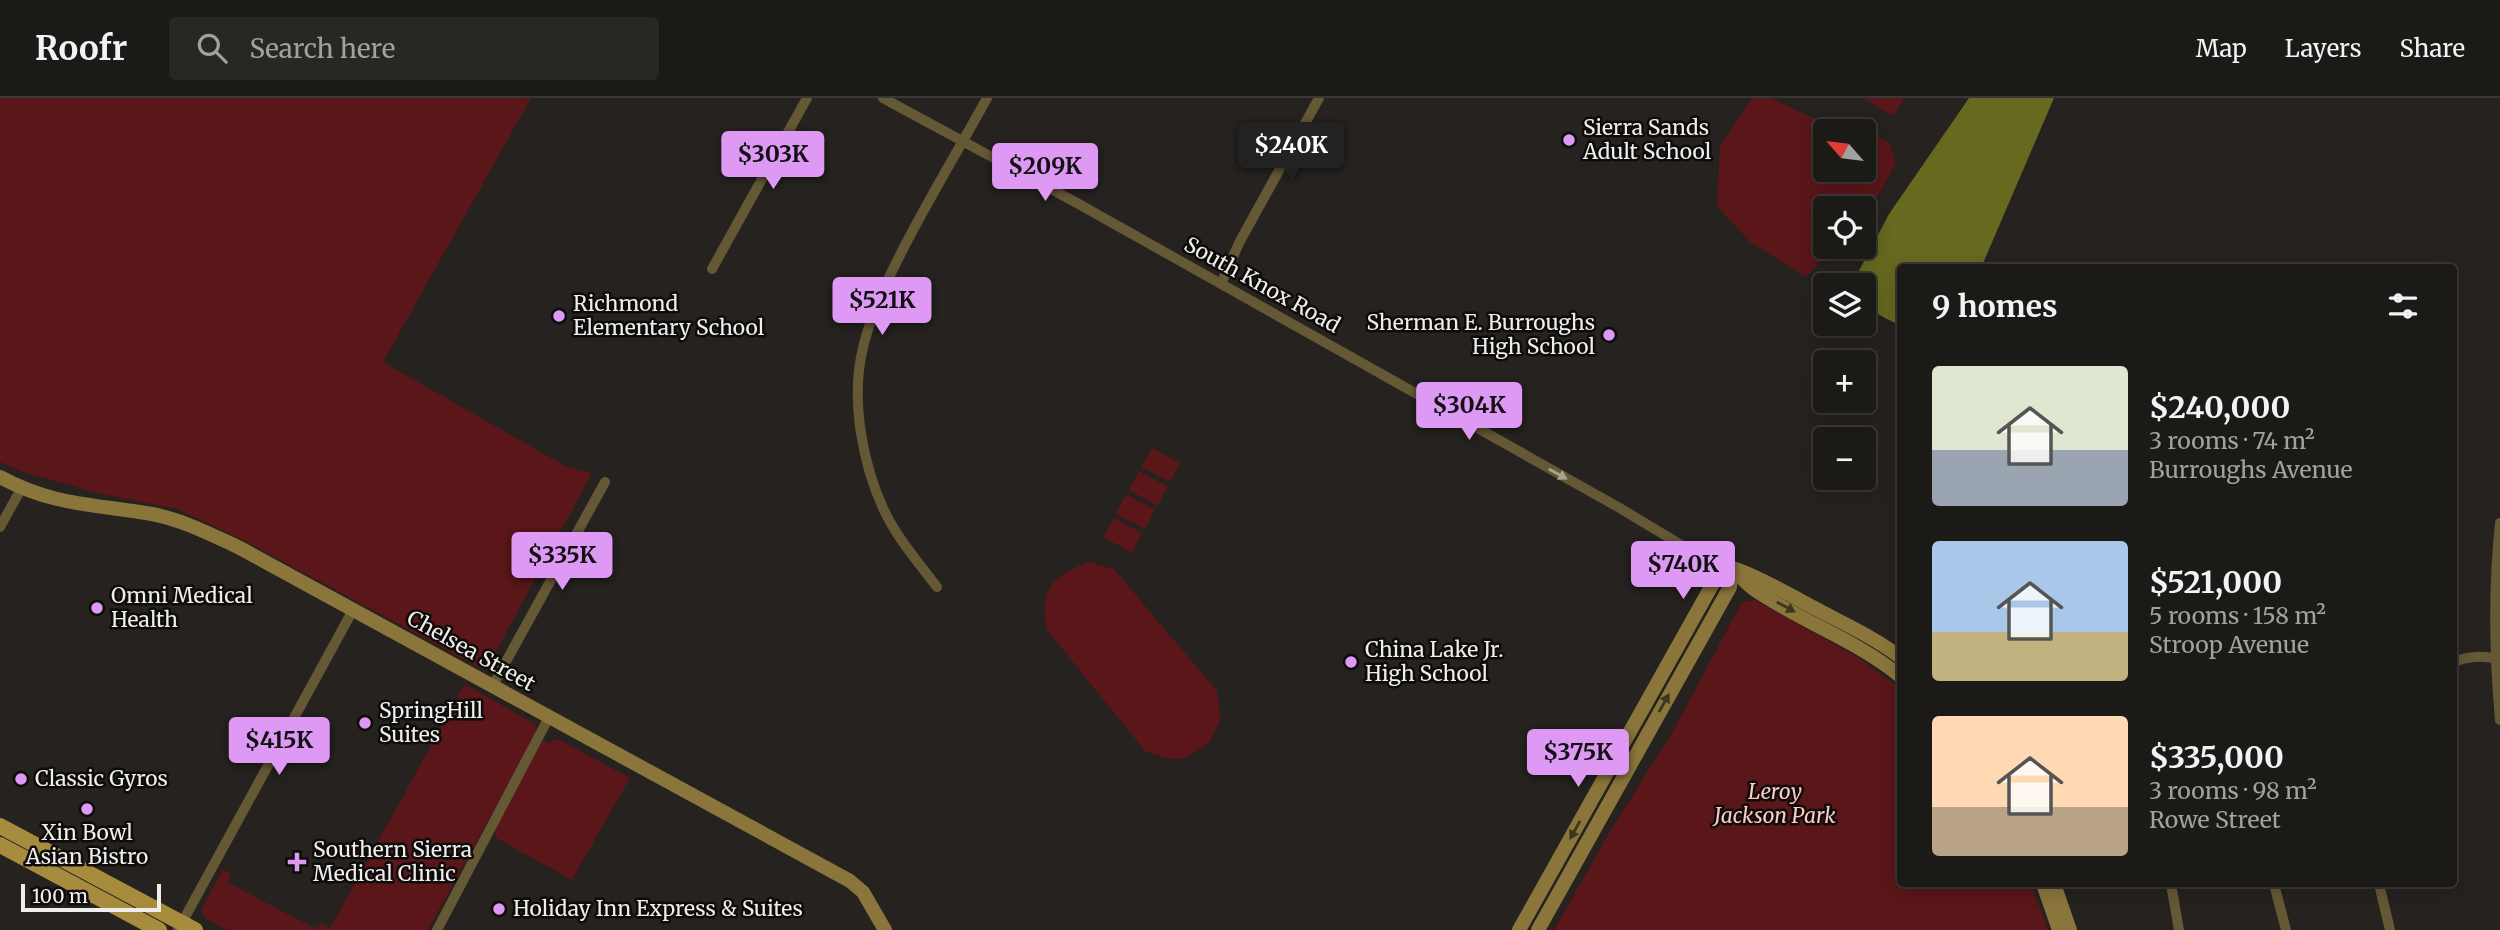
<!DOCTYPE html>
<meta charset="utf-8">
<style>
:root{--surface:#1c1a17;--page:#292724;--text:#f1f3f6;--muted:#a0a1a1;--line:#3a3836;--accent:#dd99f3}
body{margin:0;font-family:Merriweather,serif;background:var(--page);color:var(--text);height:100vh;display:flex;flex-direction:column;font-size:26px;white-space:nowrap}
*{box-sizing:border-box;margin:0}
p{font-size:23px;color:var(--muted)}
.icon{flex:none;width:38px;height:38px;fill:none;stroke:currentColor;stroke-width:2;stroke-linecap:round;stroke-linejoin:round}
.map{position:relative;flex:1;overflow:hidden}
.drawer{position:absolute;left:1897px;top:166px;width:560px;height:623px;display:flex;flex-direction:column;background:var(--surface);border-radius:7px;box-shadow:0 4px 18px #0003,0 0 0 2px var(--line)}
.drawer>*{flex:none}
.needle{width:46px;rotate:298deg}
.tools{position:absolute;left:1813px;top:21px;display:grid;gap:14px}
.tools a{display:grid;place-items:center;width:63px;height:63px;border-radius:7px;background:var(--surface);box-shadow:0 4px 18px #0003,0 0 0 2px var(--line);font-size:35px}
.scale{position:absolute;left:21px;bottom:18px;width:140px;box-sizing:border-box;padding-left:7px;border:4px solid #f0eeec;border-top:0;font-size:19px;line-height:24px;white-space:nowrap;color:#f0eeec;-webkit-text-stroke:5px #0d0c0a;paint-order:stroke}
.price{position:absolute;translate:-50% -60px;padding:0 16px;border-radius:7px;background:var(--accent);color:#111;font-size:23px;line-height:46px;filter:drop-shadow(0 2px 4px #0008)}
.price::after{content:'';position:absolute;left:50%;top:42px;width:21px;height:16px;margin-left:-10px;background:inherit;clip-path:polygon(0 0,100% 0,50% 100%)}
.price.active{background:#222;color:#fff}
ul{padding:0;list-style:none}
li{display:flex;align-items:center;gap:21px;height:175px;padding:0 35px}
li span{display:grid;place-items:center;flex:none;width:196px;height:140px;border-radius:7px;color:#555}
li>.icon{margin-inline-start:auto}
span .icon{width:84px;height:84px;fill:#fffc;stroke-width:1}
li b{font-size:30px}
h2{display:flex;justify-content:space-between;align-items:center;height:84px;padding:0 35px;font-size:30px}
header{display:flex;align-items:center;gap:42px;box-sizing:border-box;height:98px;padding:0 35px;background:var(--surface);border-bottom:2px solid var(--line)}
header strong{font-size:33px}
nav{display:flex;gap:38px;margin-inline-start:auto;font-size:24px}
.search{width:490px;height:63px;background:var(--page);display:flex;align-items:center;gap:18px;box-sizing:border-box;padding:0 24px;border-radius:7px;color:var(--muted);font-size:26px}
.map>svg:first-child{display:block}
</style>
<header>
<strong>Roofr</strong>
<div class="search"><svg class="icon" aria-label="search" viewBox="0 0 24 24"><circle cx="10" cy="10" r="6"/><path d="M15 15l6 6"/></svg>Search here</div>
<nav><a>Map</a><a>Layers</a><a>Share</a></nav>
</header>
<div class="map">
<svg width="2500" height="832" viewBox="0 0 2500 832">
<rect width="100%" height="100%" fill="#25221f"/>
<g fill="#5a1618" fill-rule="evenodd">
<path d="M0,0H531L383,264L567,369L592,375L490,565L484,570L478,569L243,442L177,411L101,396L23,374L0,364Z"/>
<path d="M1752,0H1771L1824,25L1860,30L1889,44L1896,65L1881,93L1864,113V110H1825V149H1833L1806,179L1750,144L1717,108L1720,48ZM1825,33H1864V72H1825Z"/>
<path d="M1862,0H1904L1894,18Z"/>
<path d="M1152,350L1180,365L1170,384L1141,369Z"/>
<path d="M1139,373L1168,389L1157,408L1129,392Z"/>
<path d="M1126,396L1155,412L1145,431L1116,416Z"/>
<path d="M1114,420L1142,435L1132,455L1103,439Z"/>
<path d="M1089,464L1114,471L1217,593L1221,622L1208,646L1185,660L1170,661L1146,654L1047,532C1038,492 1053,477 1089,464Z"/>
<path d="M1755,502L1859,560L1900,590V786H2031L2048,832H1554L1610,733L1672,635L1742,504Z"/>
<path d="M465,586L535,626L536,636L428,832H227L206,821L201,812L223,771L231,776L227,784L316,831L321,825L330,830Z"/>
<path d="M554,641L560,642L630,680L572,782L496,740L494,726L543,642L550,645Z"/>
</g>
<path fill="#66691e" d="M1969,0H2054L1981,170H1900V227C1880,218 1864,212 1864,187H1856L1853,184L1889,116Z"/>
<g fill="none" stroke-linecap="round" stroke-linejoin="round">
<g stroke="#655835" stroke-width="10">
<path d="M883,0L1077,105L1618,409L1701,459L1731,469"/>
<path d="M712,171L807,0"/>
<path d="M1221,186L1239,145L1319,0"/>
<path d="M2500,425C2493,491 2494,556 2500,622"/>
<path d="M0,429L21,391"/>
<path d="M937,489C918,464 896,439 883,410C863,366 852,307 861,259C868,223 883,191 899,159C926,105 958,53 987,0"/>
<path d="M2454,564C2468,558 2479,558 2494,560"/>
<path d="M492,589L605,384"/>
<path d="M2171,786L2179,832"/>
<path d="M2274,786L2286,832"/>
<path d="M2379,786L2390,832"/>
<path d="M178,832L353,512"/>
<path d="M437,832L549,619"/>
</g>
<g stroke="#8a763b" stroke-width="14">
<path d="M0,379C53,408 95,406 152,416C183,422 210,436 238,449L850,783L863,794L885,832"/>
<path d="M1731,469C1739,477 1746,486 1755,492C1802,524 1856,542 1900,578"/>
<path d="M1736,471C1767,482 1794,500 1824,515C1851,529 1876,541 1900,559"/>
<path d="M2043,786L2059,832"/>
<path d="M2054,786L2070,832"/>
<path d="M1519,832L1716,480L1731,469"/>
<path d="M1538,832L1730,489L1731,469"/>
</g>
<g stroke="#a78c3e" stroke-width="16">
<path d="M0,728L195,832"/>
<path d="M0,747L159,832"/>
</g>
</g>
<defs><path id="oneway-solid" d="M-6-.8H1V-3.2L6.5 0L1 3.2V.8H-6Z" transform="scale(1.75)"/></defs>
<use fill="#aaa390" href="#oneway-solid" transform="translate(1558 376) rotate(29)"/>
<g fill="#3f361e">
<use href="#oneway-solid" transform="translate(1786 509) rotate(29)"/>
<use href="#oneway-solid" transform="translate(1664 605) rotate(-61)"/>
<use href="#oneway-solid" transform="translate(1575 732) rotate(119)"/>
</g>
<g fill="#dd99f3" stroke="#0d0c0a" stroke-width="2.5">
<circle cx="1569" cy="42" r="7"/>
<circle cx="559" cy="218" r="7"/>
<circle cx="1609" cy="237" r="7"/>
<circle cx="97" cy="510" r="7"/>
<circle cx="1351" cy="564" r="7"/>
<circle cx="365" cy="625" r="7"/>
<circle cx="21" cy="681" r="7"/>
<circle cx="87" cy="711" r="7"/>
<path d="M293.5 753.5h7v7h7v7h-7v7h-7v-7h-7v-7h7z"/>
<circle cx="499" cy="811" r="7"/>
</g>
<g text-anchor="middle" stroke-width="5" stroke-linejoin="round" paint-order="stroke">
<g font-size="21" fill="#f0eeec" stroke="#0d0c0a" text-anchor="start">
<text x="1583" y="37">Sierra Sands<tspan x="1583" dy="24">Adult School</tspan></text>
<text x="573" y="213">Richmond<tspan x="573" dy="24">Elementary School</tspan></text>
<text x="1595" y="232" text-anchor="end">Sherman E. Burroughs<tspan x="1595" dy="24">High School</tspan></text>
<text x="111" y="505">Omni Medical<tspan x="111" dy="24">Health</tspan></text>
<text x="1365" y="559">China Lake Jr.<tspan x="1365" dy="24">High School</tspan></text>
<text x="379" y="620">SpringHill<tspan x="379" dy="24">Suites</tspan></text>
<text x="35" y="688">Classic Gyros</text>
<text x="87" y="742" text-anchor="middle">Xin Bowl<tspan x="87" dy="24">Asian Bistro</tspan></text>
<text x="313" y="759">Southern Sierra<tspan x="313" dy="24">Medical Clinic</tspan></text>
<text x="513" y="818">Holiday Inn Express &amp; Suites</text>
</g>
<g font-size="21" fill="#f0eeec" stroke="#0d0c0a">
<text transform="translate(1262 187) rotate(29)" y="7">South Knox Road</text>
<text transform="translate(471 553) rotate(29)" y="7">Chelsea Street</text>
</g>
<g font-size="21" font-style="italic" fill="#fecac5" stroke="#0d0c0a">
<text x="1775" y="701">Leroy<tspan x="1775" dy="24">Jackson Park</tspan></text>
</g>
</g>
</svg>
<div class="tools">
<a><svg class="needle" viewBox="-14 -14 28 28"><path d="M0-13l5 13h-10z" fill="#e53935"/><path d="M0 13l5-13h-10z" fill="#a0a1a1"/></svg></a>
<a><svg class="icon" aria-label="locate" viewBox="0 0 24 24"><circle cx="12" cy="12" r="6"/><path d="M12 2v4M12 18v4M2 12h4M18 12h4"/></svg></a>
<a><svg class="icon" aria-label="layers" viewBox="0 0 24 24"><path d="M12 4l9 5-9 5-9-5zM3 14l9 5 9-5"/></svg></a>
<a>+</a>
<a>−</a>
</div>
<div class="scale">100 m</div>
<b class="price active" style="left:1291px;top:84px">$240K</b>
<b class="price" style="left:773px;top:93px">$303K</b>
<b class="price" style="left:1045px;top:105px">$209K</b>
<b class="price" style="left:882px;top:239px">$521K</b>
<b class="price" style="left:1469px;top:344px">$304K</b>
<b class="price" style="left:562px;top:494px">$335K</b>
<b class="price" style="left:1683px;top:503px">$740K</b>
<b class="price" style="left:279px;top:679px">$415K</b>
<b class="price" style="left:1578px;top:691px">$375K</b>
<section class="drawer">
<h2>9 homes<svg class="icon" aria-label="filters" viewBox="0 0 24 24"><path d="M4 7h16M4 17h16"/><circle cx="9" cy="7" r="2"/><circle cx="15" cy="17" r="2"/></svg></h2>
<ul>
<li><span style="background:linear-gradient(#dfe7d0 60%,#9aa5b1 0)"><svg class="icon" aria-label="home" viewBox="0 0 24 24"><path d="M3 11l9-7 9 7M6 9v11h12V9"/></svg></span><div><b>$240,000</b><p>3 rooms · 74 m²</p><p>Burroughs Avenue</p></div></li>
<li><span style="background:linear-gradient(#a9c7e8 65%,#c2b280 0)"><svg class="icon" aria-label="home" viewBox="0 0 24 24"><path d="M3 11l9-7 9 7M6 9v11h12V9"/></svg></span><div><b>$521,000</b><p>5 rooms · 158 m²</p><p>Stroop Avenue</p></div></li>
<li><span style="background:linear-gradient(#ffd9b3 65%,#b9a48a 0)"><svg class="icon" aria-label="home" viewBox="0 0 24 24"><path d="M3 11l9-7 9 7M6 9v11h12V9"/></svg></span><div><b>$335,000</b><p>3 rooms · 98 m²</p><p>Rowe Street</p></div></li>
</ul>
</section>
</div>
